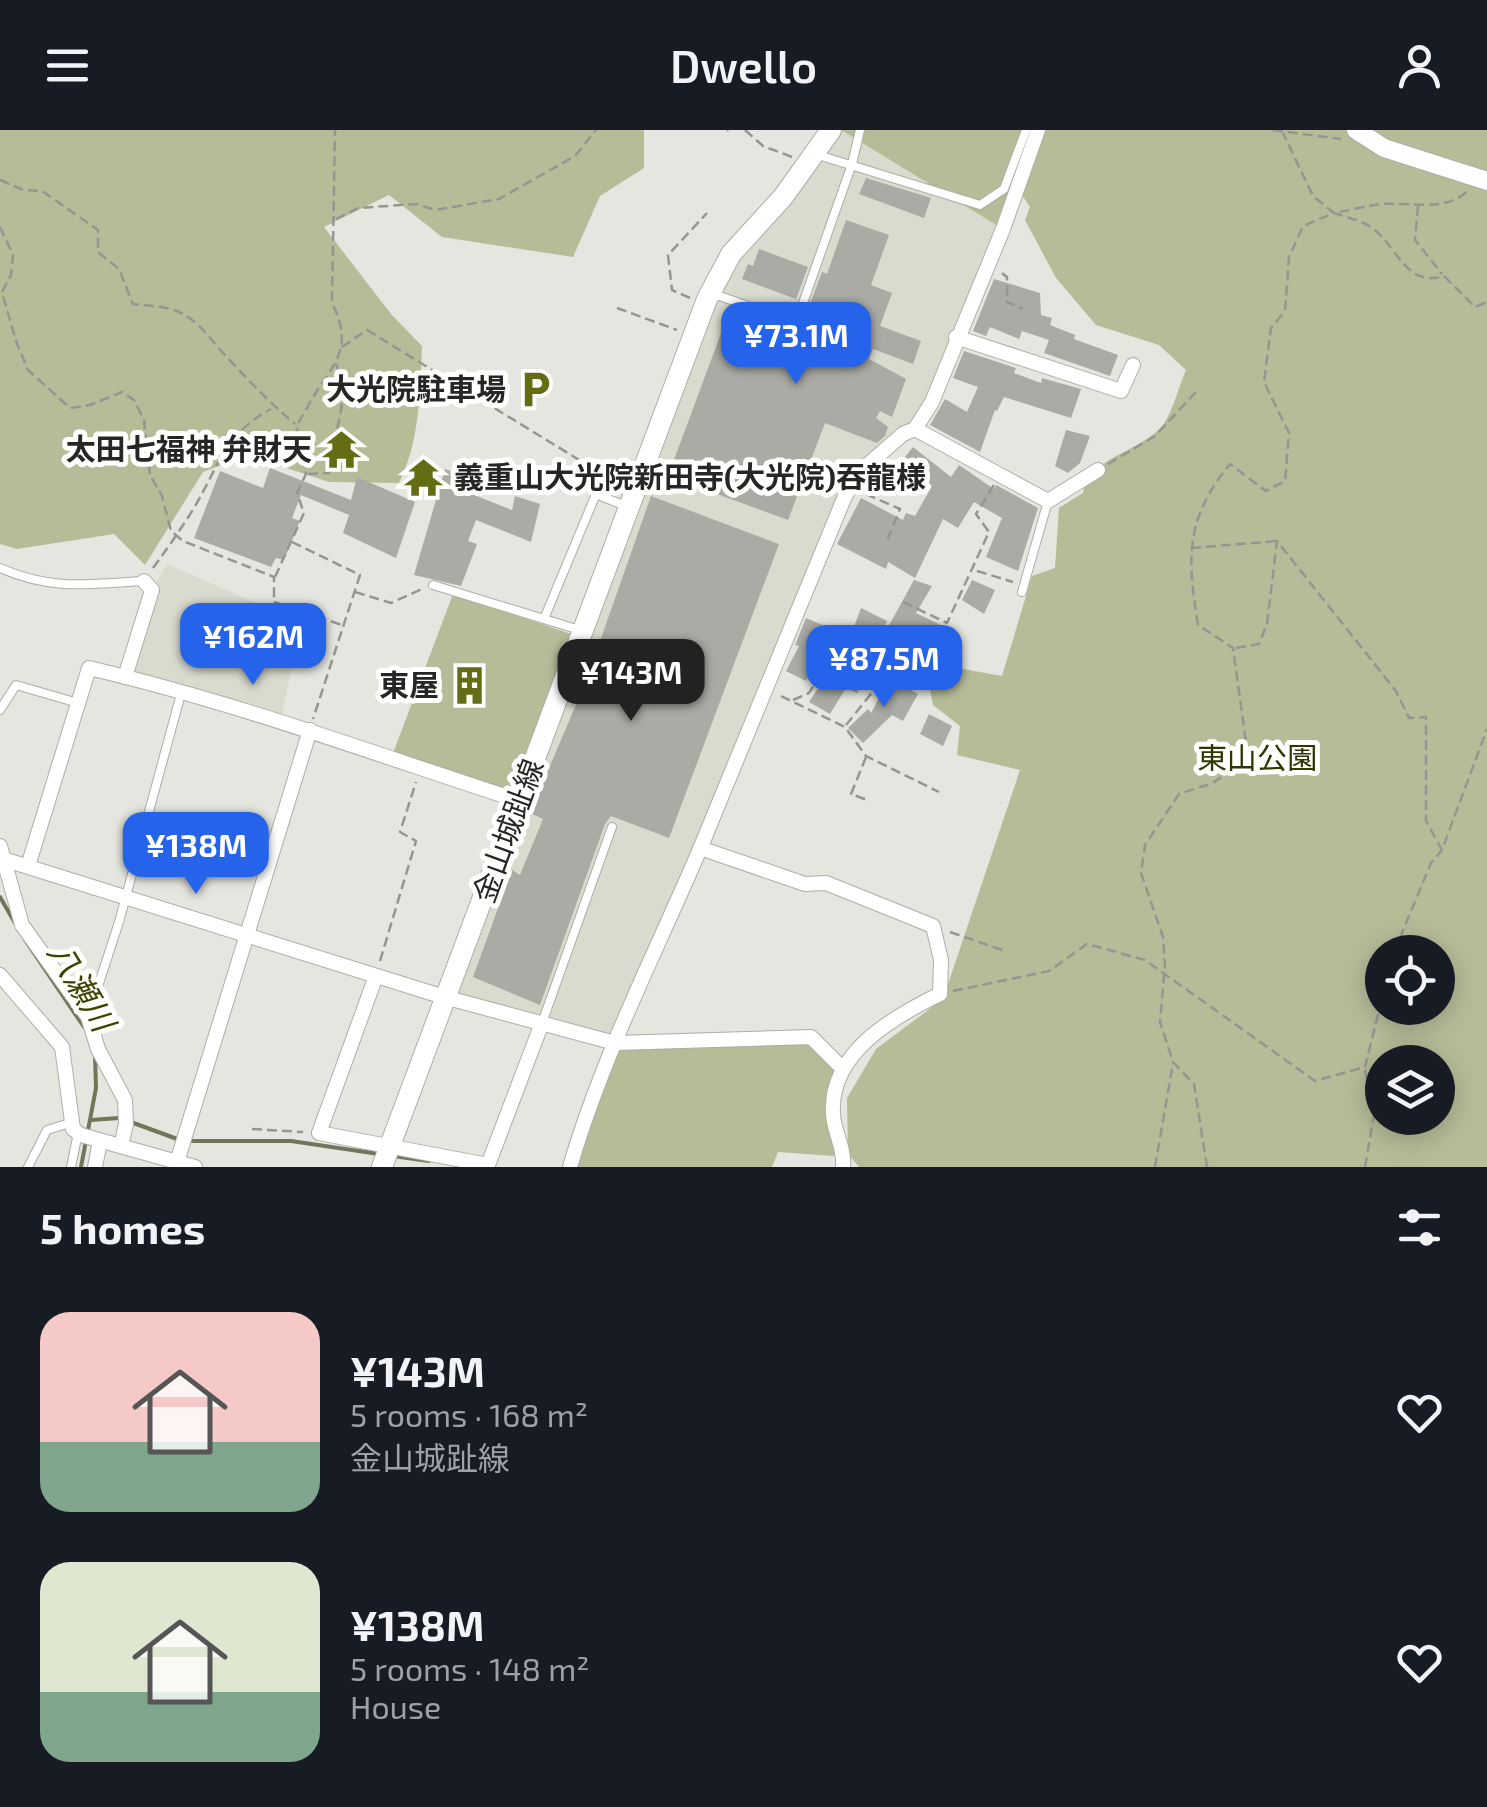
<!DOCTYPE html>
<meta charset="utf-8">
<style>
:root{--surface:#171b24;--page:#242831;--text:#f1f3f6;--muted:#9ea1a6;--accent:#2563eb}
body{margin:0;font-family:"Exo 2","Noto Sans JP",sans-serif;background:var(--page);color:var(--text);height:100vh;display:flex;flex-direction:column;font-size:38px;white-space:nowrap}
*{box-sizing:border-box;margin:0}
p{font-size:32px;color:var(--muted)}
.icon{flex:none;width:55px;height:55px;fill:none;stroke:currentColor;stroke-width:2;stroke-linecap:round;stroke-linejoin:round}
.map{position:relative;height:1037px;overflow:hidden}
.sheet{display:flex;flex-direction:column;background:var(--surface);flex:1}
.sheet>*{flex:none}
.controls{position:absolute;left:1365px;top:805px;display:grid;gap:20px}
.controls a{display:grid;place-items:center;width:90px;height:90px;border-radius:50%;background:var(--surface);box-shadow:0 5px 25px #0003;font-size:50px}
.price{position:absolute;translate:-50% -85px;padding:0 22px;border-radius:20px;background:var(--accent);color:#fff;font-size:32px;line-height:65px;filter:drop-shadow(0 2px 5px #0008)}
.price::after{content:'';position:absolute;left:50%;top:60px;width:30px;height:22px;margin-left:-15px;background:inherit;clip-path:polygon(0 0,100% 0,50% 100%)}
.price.selected{background:#222;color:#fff}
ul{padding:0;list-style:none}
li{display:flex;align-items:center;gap:30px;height:250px;padding:0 40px}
li span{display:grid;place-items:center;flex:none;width:280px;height:200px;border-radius:30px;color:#555}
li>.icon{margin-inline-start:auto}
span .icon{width:120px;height:120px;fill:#fffc;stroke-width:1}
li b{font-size:42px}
h2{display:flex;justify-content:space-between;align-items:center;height:120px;padding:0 40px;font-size:42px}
header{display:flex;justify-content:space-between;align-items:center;height:130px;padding:0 40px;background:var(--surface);font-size:45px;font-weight:600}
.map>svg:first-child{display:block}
</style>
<header><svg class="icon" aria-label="menu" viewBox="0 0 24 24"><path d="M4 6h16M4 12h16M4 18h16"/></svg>Dwello<svg class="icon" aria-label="person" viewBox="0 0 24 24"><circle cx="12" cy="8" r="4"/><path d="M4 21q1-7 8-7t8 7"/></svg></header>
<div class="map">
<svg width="1487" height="1037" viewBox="0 0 1487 1037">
<rect width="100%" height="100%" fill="#e5e6df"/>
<g fill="#d9dbce">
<path d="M841,0L1003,99L915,299L864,338L615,913L446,868L719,141Z"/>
<path d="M167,434L301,493L281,589L125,547L152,460Z"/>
</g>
<g fill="#b6bb98" fill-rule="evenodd">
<path d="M0,0H644V38L600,66L573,127L442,107L389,65L324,97L391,184L422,216C420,262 420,311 399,353L329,352L247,325L203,342L145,435L114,404L17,419L0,414Z"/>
<path d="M841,0H1487V1037H859L848,1024L847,968L876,919L943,869L1020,640L957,625L960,596L933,575L928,548L941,535L1002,546L1032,446L1055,438L1059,378L1083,363C1092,324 1145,322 1165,292C1174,277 1179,256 1186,240L1159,215L1096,195L1056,148L1025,90L1030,77L1018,59L1003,99ZM1382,822H1438V878H1382ZM1382,932H1438V988H1382Z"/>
<path d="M453,464L580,507L520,671L392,626Z"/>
<path d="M811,907L842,938L833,983L834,1026L778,1022L772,1037H575L615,913Z"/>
</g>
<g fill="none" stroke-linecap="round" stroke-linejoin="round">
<g stroke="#71755a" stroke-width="4">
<path d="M0,767L15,793"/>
<path d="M25,810L84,897"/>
<path d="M91,990L119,988"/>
<path d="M128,991L180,1010"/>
<path d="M189,1011H291L379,1024"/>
<path d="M393,1026L429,1031"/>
<path d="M81,1037L96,958L95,925"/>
</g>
</g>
<g fill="#aaaba4">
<path d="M866,48L931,68L924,88L859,64Z"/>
<path d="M846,90L889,105L871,155L892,163L880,196L921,211L913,234L873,219L869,229L906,249L892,287L880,281L876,288L888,297L885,306L877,313L825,293L788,390L668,346L727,187L801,214L815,176L810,174L822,142L827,144Z"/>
<path d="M759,119L808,137L796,169L742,149L748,134L753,136Z"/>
<path d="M994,149L1040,163L1041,185L1052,188L1050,195L1075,205L1074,209L1118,225L1110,246L1044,223L1049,210L1022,201L1019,209L990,197L986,206L973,201Z"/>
<path d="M964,221L1016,238L1014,243L1041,253L1042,248L1081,259L1071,288L1004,267L997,281L995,280L980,322L930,295L945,269L967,282L978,257L953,248Z"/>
<path d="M1066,300L1090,306L1080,333L1068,343L1055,336Z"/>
<path d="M913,317L951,347L959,335L994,359L996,355L1038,378L1018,441L986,427L1002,388L974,372L958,398L943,389L915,448L888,432L886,439L837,414L861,368L903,390L906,383L915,386L932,356L901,332Z"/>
<path d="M270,338L351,370L357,347L415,372L396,428L343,403L349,385L301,365L292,388L300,391L284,430L276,428L271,437L194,408L220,341L263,358Z"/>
<path d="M445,339L464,346L459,359L512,380L515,366L540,374L531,412L476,390L468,411L477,414L461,456L414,445Z"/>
<path d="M651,366L779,414L669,708L611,686L605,694L540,875L473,847L512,740L520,745L543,689L530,683L586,551Z"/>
<path d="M914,450L932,456L916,483L955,502L943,526L887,499Z"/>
<path d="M972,450L995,460L984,484L962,470Z"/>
<path d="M861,478L887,491L876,516L852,502Z"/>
<path d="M806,488L846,505L835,531L820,525L806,551L786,541L799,516L795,515Z"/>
<path d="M845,526L870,539L857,563L846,558L830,584L809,572L822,552L829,556Z"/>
<path d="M889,549L918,564L903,591L892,585L863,613L848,598L868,579L871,583Z"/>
<path d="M929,584L952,596L943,616L920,604Z"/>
</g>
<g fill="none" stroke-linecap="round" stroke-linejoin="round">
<defs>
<g id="service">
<path d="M818,25L980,75L1004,59L1026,0"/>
<path d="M714,164L796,193L852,34L860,0"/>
<path d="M0,438C52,461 89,454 144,451"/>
<path d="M433,455L583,501"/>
<path d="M1022,462L1048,371"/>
<path d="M544,489L596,364L628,377"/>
<path d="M0,580L16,555L78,573"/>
<path d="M88,887L119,792L182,560"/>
<path d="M542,893L612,697"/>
<path d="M28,1037L47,1000L70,993"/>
<path d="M71,1037L78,1003"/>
</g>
<g id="minor">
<path d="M956,207L1121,261L1133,235"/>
<path d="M915,299L1048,371L1098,340"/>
<path d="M125,547L152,460L144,451"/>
<path d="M0,716L22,795L88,887L98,919L125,970L126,994L121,1016"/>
<path d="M700,718L805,754L826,753L933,796L941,830L940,864C893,887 829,923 833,984C834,1002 845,1019 843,1037"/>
<path d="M3,729L444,867L615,913L811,907L842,938"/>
<path d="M28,736L89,538C238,573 375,624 520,671"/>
<path d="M0,845L62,917L73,999L81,1005L195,1037"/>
<path d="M376,846L319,1003L488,1035L542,893"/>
<path d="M177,1032L310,600"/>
<path d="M95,1037L100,1011"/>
<path d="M570,1037C602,927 655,824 700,719C749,602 796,484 845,366L864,338L903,304L915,299L932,272L1003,99L1038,0"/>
</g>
<path id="tertiary" d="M1356,0L1384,18L1487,51"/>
<path id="secondary" d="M382,1037L707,169L731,124L783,67L831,0"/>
</defs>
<use href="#service" stroke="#acaea7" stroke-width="10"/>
<use href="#minor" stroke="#acaea7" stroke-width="16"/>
<use href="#tertiary" stroke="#acaea7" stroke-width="20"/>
<use href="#secondary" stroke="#acaea7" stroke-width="22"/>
<g stroke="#959690" stroke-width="2.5" stroke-dasharray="10 5" stroke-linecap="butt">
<path d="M745,0L763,16L792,27"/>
<path d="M1273,0L1341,9"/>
<path d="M727,1L728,0"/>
<path d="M0,50L23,60L42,61L98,100V122L119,139L133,174C148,176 166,176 179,182C200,192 209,208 224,224C247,249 270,273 295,294"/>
<path d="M1466,62C1447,82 1407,72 1382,74C1366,76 1350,80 1334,83C1346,87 1362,91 1371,97C1398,116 1405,158 1444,146L1475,177L1487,172"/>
<path d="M1418,76L1415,110L1442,144"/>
<path d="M336,89L358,78L416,74L436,80L499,69L575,26L596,0"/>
<path d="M0,97L13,125L11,145L2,162L16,211L28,240L70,278L90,275L122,262L134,270L144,290L150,345L162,366L171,401L183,411L274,447V472L342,495"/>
<path d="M1002,143L1007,147V172L1023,179"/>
<path d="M690,168L672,160L668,125L707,83"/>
<path d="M617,178L677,200"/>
<path d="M342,217L367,200L620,355"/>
<path d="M1108,334L1155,306L1196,262"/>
<path d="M308,344L329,343L337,327L329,325C339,294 349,264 336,234"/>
<path d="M866,364L900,379L886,413"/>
<path d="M292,412L360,445L313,589"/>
<path d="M1191,418L1277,411"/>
<path d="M153,438C167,419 181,399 194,378C219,336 224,304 271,279"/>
<path d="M977,441L1013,452"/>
<path d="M275,447L304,383L297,363L306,344C301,330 295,315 297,299C298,292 303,285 307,278C329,236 357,223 332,173L335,0"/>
<path d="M355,462L391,473L422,459"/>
<path d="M903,472L947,493L989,402L976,384L994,355"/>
<path d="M1236,518L1259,514L1267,494L1277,411L1396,561L1409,588L1426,587V691L1442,720L1487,599"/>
<path d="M781,566L845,597L866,626L939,662"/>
<path d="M793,570L809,563L821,544H832"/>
<path d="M846,595L887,544"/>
<path d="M866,627L851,664L867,670"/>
<path d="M950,802L1005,821"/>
<path d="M1394,822L1431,733L1442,720"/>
<path d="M380,831L416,711L400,702L416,652"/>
<path d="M953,861L1049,841L1087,814L1145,830L1315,951L1365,937L1382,868"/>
<path d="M252,999L303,1002"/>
<path d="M1155,1037L1173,933"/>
<path d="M1207,1037L1194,954L1173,932L1160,892L1165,836L1163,807L1141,743L1145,715L1179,664L1213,653L1248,627L1233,518L1198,495C1187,427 1185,389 1230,334L1266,361L1285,351L1289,303L1264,252L1271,198L1285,181L1289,127L1303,96L1334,83L1313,66L1283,3"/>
<path d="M1365,1037L1374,985L1365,940"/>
</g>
<use href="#service" stroke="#fff" stroke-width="8"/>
<use href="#minor" stroke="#fff" stroke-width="14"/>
<use href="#tertiary" stroke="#fff" stroke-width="18"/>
<use href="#secondary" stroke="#fff" stroke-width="20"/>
</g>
<defs>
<symbol id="parking-bare" viewBox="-9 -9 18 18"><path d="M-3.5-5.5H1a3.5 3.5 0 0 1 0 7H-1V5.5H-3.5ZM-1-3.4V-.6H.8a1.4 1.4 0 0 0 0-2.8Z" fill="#646d13" stroke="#fffffe" stroke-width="2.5" paint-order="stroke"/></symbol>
<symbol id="temple-bare" viewBox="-9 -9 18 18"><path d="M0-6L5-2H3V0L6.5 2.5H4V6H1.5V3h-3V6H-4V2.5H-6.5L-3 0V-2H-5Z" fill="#646d13" stroke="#fffffe" stroke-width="2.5" paint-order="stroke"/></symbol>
<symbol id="building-bare" viewBox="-9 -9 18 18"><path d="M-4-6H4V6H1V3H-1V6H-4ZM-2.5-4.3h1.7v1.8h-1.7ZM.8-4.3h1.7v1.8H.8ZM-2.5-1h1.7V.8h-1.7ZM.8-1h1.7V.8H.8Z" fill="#646d13" stroke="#fffffe" stroke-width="2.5" paint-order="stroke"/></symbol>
</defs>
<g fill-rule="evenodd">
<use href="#parking-bare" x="508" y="232" width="55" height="55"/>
<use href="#temple-bare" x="314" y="292" width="55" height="55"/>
<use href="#temple-bare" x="396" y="320" width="55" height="55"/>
<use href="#building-bare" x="442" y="528" width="55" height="55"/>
</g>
<g text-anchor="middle" stroke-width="10" stroke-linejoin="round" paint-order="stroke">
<g font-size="30" font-weight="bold" fill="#262724" stroke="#fffffe" text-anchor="end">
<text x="506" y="270">大光院駐車場</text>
<text x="312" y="330">太田七福神 弁財天</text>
<text x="454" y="358" text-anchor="start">義重山大光院新田寺(大光院)吞龍様</text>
<text x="439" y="566">東屋</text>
</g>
<g font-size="30" fill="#303503" stroke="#fffffe">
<text x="1257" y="639">東山公園</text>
</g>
<g font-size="30" fill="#262724" stroke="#fffffe">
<text transform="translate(509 701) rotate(-70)" y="10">金山城趾線</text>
</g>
<g font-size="32" font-style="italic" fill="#3e4400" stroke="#fffffe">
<text transform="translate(81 857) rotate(59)" y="11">八瀬川</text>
</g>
</g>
</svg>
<div class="controls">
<a><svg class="icon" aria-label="locate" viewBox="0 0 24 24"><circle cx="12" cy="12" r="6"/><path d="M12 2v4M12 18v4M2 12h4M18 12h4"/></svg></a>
<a><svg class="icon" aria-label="layers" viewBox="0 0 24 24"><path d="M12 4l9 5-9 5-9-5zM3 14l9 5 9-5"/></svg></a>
</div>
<b class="price" style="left:796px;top:257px">¥73.1M</b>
<b class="price" style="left:253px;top:558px">¥162M</b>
<b class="price" style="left:884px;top:580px">¥87.5M</b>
<b class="price selected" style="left:631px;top:594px">¥143M</b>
<b class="price" style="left:196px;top:767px">¥138M</b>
</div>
<section class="sheet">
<h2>5 homes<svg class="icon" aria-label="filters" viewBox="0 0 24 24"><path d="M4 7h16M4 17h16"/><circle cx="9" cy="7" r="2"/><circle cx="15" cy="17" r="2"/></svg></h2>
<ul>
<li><span style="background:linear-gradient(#f6c9c9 65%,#7fa58c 0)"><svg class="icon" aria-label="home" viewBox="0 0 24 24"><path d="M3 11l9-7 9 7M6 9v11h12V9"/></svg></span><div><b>¥143M</b><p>5 rooms · 168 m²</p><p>金山城趾線</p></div><svg class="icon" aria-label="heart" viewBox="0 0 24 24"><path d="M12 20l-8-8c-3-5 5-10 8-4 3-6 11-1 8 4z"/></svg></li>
<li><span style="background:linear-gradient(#dfe7d0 65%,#7fa58c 0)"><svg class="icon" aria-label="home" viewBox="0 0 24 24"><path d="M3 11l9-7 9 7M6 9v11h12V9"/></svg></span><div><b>¥138M</b><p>5 rooms · 148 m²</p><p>House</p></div><svg class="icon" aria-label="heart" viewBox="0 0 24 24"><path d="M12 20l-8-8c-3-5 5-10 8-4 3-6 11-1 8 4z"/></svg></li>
</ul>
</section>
